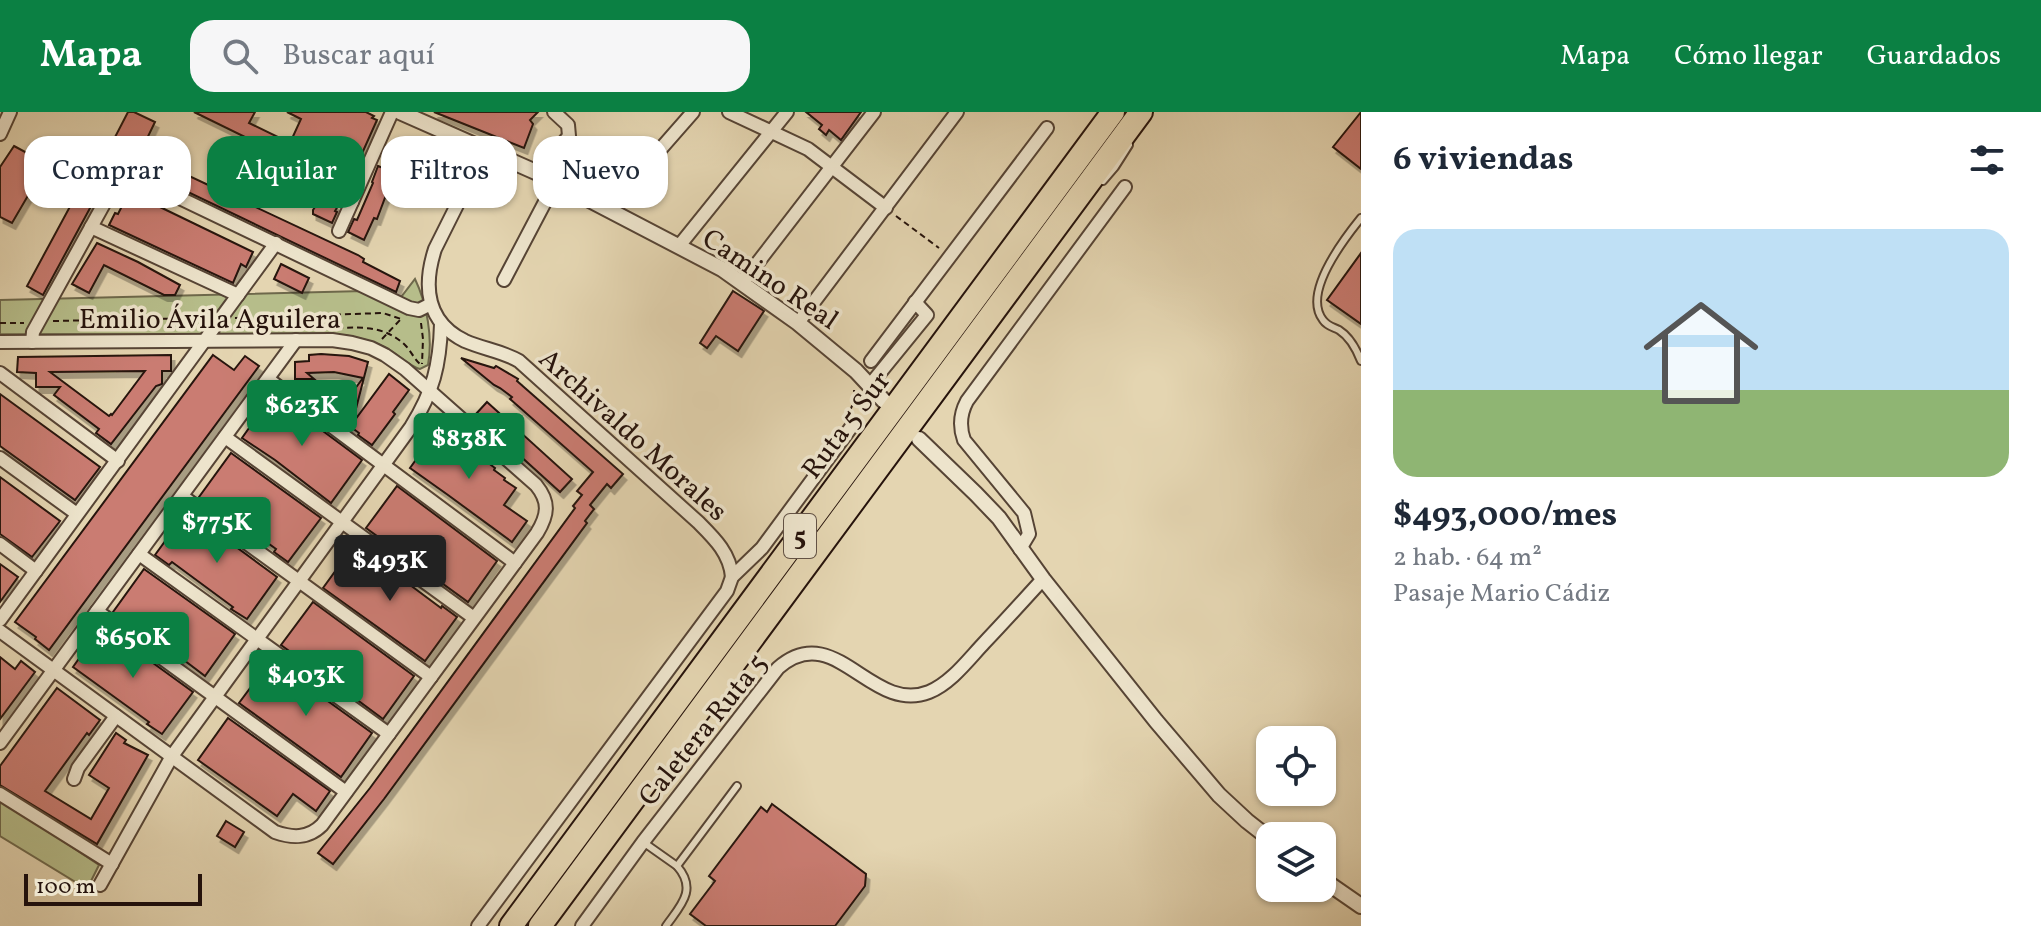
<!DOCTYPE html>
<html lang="es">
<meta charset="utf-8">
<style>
:root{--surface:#fff;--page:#f6f6f7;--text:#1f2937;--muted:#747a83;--line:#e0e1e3;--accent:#0b8043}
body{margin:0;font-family:Vollkorn,serif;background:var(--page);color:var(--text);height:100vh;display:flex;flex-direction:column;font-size:30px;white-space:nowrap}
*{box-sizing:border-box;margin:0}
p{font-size:26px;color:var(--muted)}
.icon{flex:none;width:44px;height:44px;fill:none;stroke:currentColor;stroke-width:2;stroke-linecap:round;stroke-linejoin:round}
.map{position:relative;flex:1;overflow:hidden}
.sheet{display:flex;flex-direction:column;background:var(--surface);width:680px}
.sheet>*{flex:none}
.hud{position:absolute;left:24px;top:24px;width:760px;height:72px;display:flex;gap:16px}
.controls{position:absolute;left:1256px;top:614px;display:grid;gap:16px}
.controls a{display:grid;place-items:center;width:80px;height:80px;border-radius:16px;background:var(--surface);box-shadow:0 2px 6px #0004;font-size:40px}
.scale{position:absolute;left:24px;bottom:20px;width:178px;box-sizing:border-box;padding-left:8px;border:4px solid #26130c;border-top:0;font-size:22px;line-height:28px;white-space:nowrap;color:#26130c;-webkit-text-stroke:6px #ede4cc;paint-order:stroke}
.price{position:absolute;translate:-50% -68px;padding:0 18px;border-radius:8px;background:var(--accent);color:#fff;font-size:26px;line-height:52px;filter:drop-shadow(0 2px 4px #0008)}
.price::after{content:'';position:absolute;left:50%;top:48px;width:24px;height:18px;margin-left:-12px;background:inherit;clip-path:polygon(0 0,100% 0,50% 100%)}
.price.on{background:#222;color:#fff}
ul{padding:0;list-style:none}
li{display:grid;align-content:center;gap:16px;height:424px;padding:0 32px}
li+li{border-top:2px solid var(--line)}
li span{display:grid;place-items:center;height:248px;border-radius:24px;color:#555}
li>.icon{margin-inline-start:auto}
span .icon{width:144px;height:144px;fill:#fffc;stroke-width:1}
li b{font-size:34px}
h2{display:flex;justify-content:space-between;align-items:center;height:96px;padding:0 32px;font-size:34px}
.chip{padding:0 28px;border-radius:24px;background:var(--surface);box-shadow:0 2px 6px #0004;font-size:28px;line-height:72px}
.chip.on{background:var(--accent);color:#fff}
header{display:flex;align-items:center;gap:48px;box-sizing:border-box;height:112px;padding:0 40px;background:var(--accent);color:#fff}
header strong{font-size:38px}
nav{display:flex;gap:44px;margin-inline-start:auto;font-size:28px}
.search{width:560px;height:72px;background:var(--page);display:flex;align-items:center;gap:20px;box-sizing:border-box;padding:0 28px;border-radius:24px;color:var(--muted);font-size:30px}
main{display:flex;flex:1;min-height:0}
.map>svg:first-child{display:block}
</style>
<header>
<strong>Mapa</strong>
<div class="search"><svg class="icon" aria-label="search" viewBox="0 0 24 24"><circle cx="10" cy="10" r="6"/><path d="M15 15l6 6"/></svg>Buscar aquí</div>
<nav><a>Mapa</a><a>Cómo llegar</a><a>Guardados</a></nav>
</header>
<main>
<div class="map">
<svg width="1361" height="814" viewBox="0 0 1361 814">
<defs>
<filter id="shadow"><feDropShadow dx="3.5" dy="6" stdDeviation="0" flood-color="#0004"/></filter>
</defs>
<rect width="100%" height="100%" fill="#e4d5b1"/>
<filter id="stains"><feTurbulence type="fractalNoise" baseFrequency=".0025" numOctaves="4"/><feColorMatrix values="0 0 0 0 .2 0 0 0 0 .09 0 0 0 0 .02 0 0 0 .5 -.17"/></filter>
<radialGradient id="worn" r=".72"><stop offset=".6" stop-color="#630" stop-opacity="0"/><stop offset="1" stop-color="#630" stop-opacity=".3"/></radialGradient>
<g fill="#b6bd8a" stroke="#6e684b" stroke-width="2">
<path d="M415,167C427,192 433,226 428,253L420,257C409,254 402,246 393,240C379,230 361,226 344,223L0,222V188L364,179L395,193Z"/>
<path d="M0,687L99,753L87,777L0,724Z"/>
</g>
<g fill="#ca7c72" stroke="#26130c" stroke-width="2" fill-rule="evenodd" filter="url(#shadow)">
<path d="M128,0H134L155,10L140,41L358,143L364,147L363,150L400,169L396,180L140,57L133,56L116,48L43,183L27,174L106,28L112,31Z"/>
<path d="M194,0H255L249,11L290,31L301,7L287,0H366L374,4L372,6L377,8L347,75L320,68L323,63Z"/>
<path d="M434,0H538L530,8L533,12L524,36Z"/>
<path d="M806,0H861L841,28L829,18L826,23L819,17L822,13Z"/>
<path d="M1361,0V57L1333,35Z"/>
<path d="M14,34L38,47L41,41L50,46L12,111L0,105V55Z"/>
<path d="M378,54L383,56L384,54L395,59L377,107L374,106L364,128L348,120L354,107L357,108L373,71L372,70Z"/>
<path d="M129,80L253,140L246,155L241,152L233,171L109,113L115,101L118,102Z"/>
<path d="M321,86L338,94L335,99L337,100L332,111L313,102V98Z"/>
<path d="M97,131L138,150L180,173L175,183H164L104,153L89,181L72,172Z"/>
<path d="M1361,141V212L1327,188Z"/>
<path d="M281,152L309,166L302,181L274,167Z"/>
<path d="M733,179L764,199L738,239L716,224L707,236L700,231Z"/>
<path d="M321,242L349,244L368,250L352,312L389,262L409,278L393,300L395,302L372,333L358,323L359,321L310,285L320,271L345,290L363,266L334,260L307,261L314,267H295V250L309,249V243Z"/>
<path d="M171,243V259H162V272L156,274L111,332L96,321L99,317L54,283L60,275H36V261L17,260L18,245ZM145,259L112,303L111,302L109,304L50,260Z"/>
<path d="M213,243L234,258L245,244L259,254L49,538L35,527L36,525L15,510Z"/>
<path d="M461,246L494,256L496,254L518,267L517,269L623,362L611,376L607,372L590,393L594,397L585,409L587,411L384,687L333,752L318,741L370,676L575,396L573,394L582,383L577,379L593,360L510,287L512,285L500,276L494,273Z"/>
<path d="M0,282L100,355L75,388L0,334Z"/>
<path d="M273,282L362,348L331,391L275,348L242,326Z"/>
<path d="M487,290L572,367L560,380L475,303Z"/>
<path d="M442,312L474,336L473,338L484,346L483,347L495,356L494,358L505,366L504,368L516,376L504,393L527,409L512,430L448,383L410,356Z"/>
<path d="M231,341L321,406L288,450L274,440L276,437L233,406L215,393L212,395L199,385Z"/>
<path d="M0,365L60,409L32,445L0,422Z"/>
<path d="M397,374L497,449L468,490L366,416Z"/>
<path d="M187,399L277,465L247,507L231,497L233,495L172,450L169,453L155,443Z"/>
<path d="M355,432L441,496L442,494L457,505L425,549L323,476Z"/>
<path d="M0,452L18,465L0,490Z"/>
<path d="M144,457L235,522L205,564L131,508L128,511L113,500Z"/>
<path d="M313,490L414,564L383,607L297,543L296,544L281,533Z"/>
<path d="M102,514L193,580L162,622L147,612L149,610L73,555Z"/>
<path d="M0,545L15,557L21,549L35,560L0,607Z"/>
<path d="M271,548L372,621L341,665L239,591Z"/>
<path d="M57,576L100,608L89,623L87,621L45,679L91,707L109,676L89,663L116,621L126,628L124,631L148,643L97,732L0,673V654Z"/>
<path d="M228,606L330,679L316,699L293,682L277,704L198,648Z"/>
<path d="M772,692L866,762L865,774L835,814H706L690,802L715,769L709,764L761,695L767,700Z"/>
<path d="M226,709L244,720L235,735L217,724Z"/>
</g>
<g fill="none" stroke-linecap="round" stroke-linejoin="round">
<defs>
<g id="service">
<path d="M1103,69L1115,55L1129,33"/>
<path d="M1361,106C1344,127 1302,181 1323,208C1327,214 1333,215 1339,218C1350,225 1356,236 1361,249"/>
<path d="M643,730L677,754"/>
<path d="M666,814C680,794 698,778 677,754L737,674"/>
</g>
<g id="minor">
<path d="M729,0L808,37L886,96"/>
<path d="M0,22L10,0"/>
<path d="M485,37L435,137C423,174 426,210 465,229C483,237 502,239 519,249L698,410C714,426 730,441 732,465"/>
<path d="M538,61L569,24L568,13L554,0"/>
<path d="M324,77L352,90"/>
<path d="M608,97L693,0"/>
<path d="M91,115L238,183"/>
<path d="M339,119L392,0"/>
<path d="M679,134L787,0"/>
<path d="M504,168L556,69"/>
<path d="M742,171L874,0"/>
<path d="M798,211L957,0"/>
<path d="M0,230L332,228L352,231L371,236L385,243L405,257L536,373C550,390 548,403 537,421L322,713C308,727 292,726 275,720L0,519"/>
<path d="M32,230L33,220L116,70L124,65H136L409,196L419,198L431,192"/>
<path d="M871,249L1047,16"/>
<path d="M0,261L118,349"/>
<path d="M268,267L515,451"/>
<path d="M870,273L927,203L915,190"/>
<path d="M225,325L474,506"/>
<path d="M0,346L77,402"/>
<path d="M182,384L431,565"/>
<path d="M0,432L36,459"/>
<path d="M1020,437L1029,422L1024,401L964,328C959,314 960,302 967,289L1125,75"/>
<path d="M139,442L389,622"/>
<path d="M97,499L346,680"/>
<path d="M0,508L276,131"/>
<path d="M0,631L296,228"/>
<path d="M74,667L78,656L116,604"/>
<path d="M0,682L112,752"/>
<path d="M100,773L172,644L411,315C433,280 440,253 441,212"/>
<path d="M478,814L727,479L732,465L762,436L855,310"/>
<path d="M582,814L643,730L778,556C835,506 871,603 929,580C951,571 968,548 984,531C1004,510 1023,489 1043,467"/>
</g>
<g id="tertiary">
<path d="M400,0L538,61L722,157L798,211L856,259L884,289"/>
<path d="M919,327L976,382L999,406L1043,467L1156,609L1219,683L1247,709L1270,727"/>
<path d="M1322,767L1361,794"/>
</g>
<g id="motorway">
<path d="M511,814L1113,0"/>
<path d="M540,814L1141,0"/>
</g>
</defs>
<use href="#service" stroke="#564435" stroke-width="10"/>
<use href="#minor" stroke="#564435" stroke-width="16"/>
<use href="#tertiary" stroke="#564435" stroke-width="18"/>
<use href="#motorway" stroke="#26130c" stroke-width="26"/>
<g stroke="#26130c" stroke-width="2" stroke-dasharray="6 4" stroke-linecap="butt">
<path d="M896,104L939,136"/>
<path d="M235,206L383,201L401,207"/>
<path d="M53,209L206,206"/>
<path d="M0,211H24"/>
<path d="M421,211L423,227L422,252"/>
<path d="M337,216C363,215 385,214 405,233C411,239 414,247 421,253"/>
<path d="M382,227L400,208"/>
<path d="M850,299L855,286L854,278"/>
</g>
<use href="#service" stroke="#ede4cc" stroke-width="6"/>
<use href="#minor" stroke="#ede4cc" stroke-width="12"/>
<use href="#tertiary" stroke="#ede4cc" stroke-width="14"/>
<use href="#motorway" stroke="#e4d5b1" stroke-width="22"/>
</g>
<g text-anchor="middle" stroke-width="7" stroke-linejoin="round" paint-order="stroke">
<rect fill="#ede4cc" stroke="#625246" stroke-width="2" x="784" y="402" width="32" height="44" rx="6"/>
<g font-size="26" font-weight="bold" fill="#26130c">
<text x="800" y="433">5</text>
</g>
<g font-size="28" fill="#26130c" stroke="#ede4cc">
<text transform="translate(771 166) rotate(34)" y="10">Camino Real</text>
<text x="210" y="216">Emilio Ávila Aguilera</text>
<text transform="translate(845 312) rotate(-53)" y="10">Ruta 5 Sur</text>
<text transform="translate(634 322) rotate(42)" y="10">Archivaldo Morales</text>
<text transform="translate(702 617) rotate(-51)" y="10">Caletera Ruta 5</text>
</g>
</g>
<rect width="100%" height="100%" filter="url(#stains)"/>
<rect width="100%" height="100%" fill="url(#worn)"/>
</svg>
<div class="controls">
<a><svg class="icon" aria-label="locate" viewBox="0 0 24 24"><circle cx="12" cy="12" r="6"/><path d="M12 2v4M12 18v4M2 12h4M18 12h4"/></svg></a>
<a><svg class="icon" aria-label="layers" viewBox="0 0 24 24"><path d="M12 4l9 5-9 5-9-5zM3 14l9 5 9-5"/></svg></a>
</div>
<div class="scale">100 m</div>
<b class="price" style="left:302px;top:336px">$623K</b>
<b class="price" style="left:469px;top:369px">$838K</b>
<b class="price" style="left:217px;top:453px">$775K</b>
<b class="price on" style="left:390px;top:491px">$493K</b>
<b class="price" style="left:133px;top:568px">$650K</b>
<b class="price" style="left:306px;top:606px">$403K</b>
<div class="hud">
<a class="chip">Comprar</a>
<a class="chip on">Alquilar</a>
<a class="chip">Filtros</a>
<a class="chip">Nuevo</a>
</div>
</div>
<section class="sheet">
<h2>6 viviendas<svg class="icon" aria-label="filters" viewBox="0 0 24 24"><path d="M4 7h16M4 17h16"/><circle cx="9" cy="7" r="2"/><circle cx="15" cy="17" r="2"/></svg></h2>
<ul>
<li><span style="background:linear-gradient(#bfe0f5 65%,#8fb573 0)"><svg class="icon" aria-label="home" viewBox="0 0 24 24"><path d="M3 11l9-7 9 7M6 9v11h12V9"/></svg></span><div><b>$493,000/mes</b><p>2 hab. · 64 m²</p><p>Pasaje Mario Cádiz</p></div></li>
</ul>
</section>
</main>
